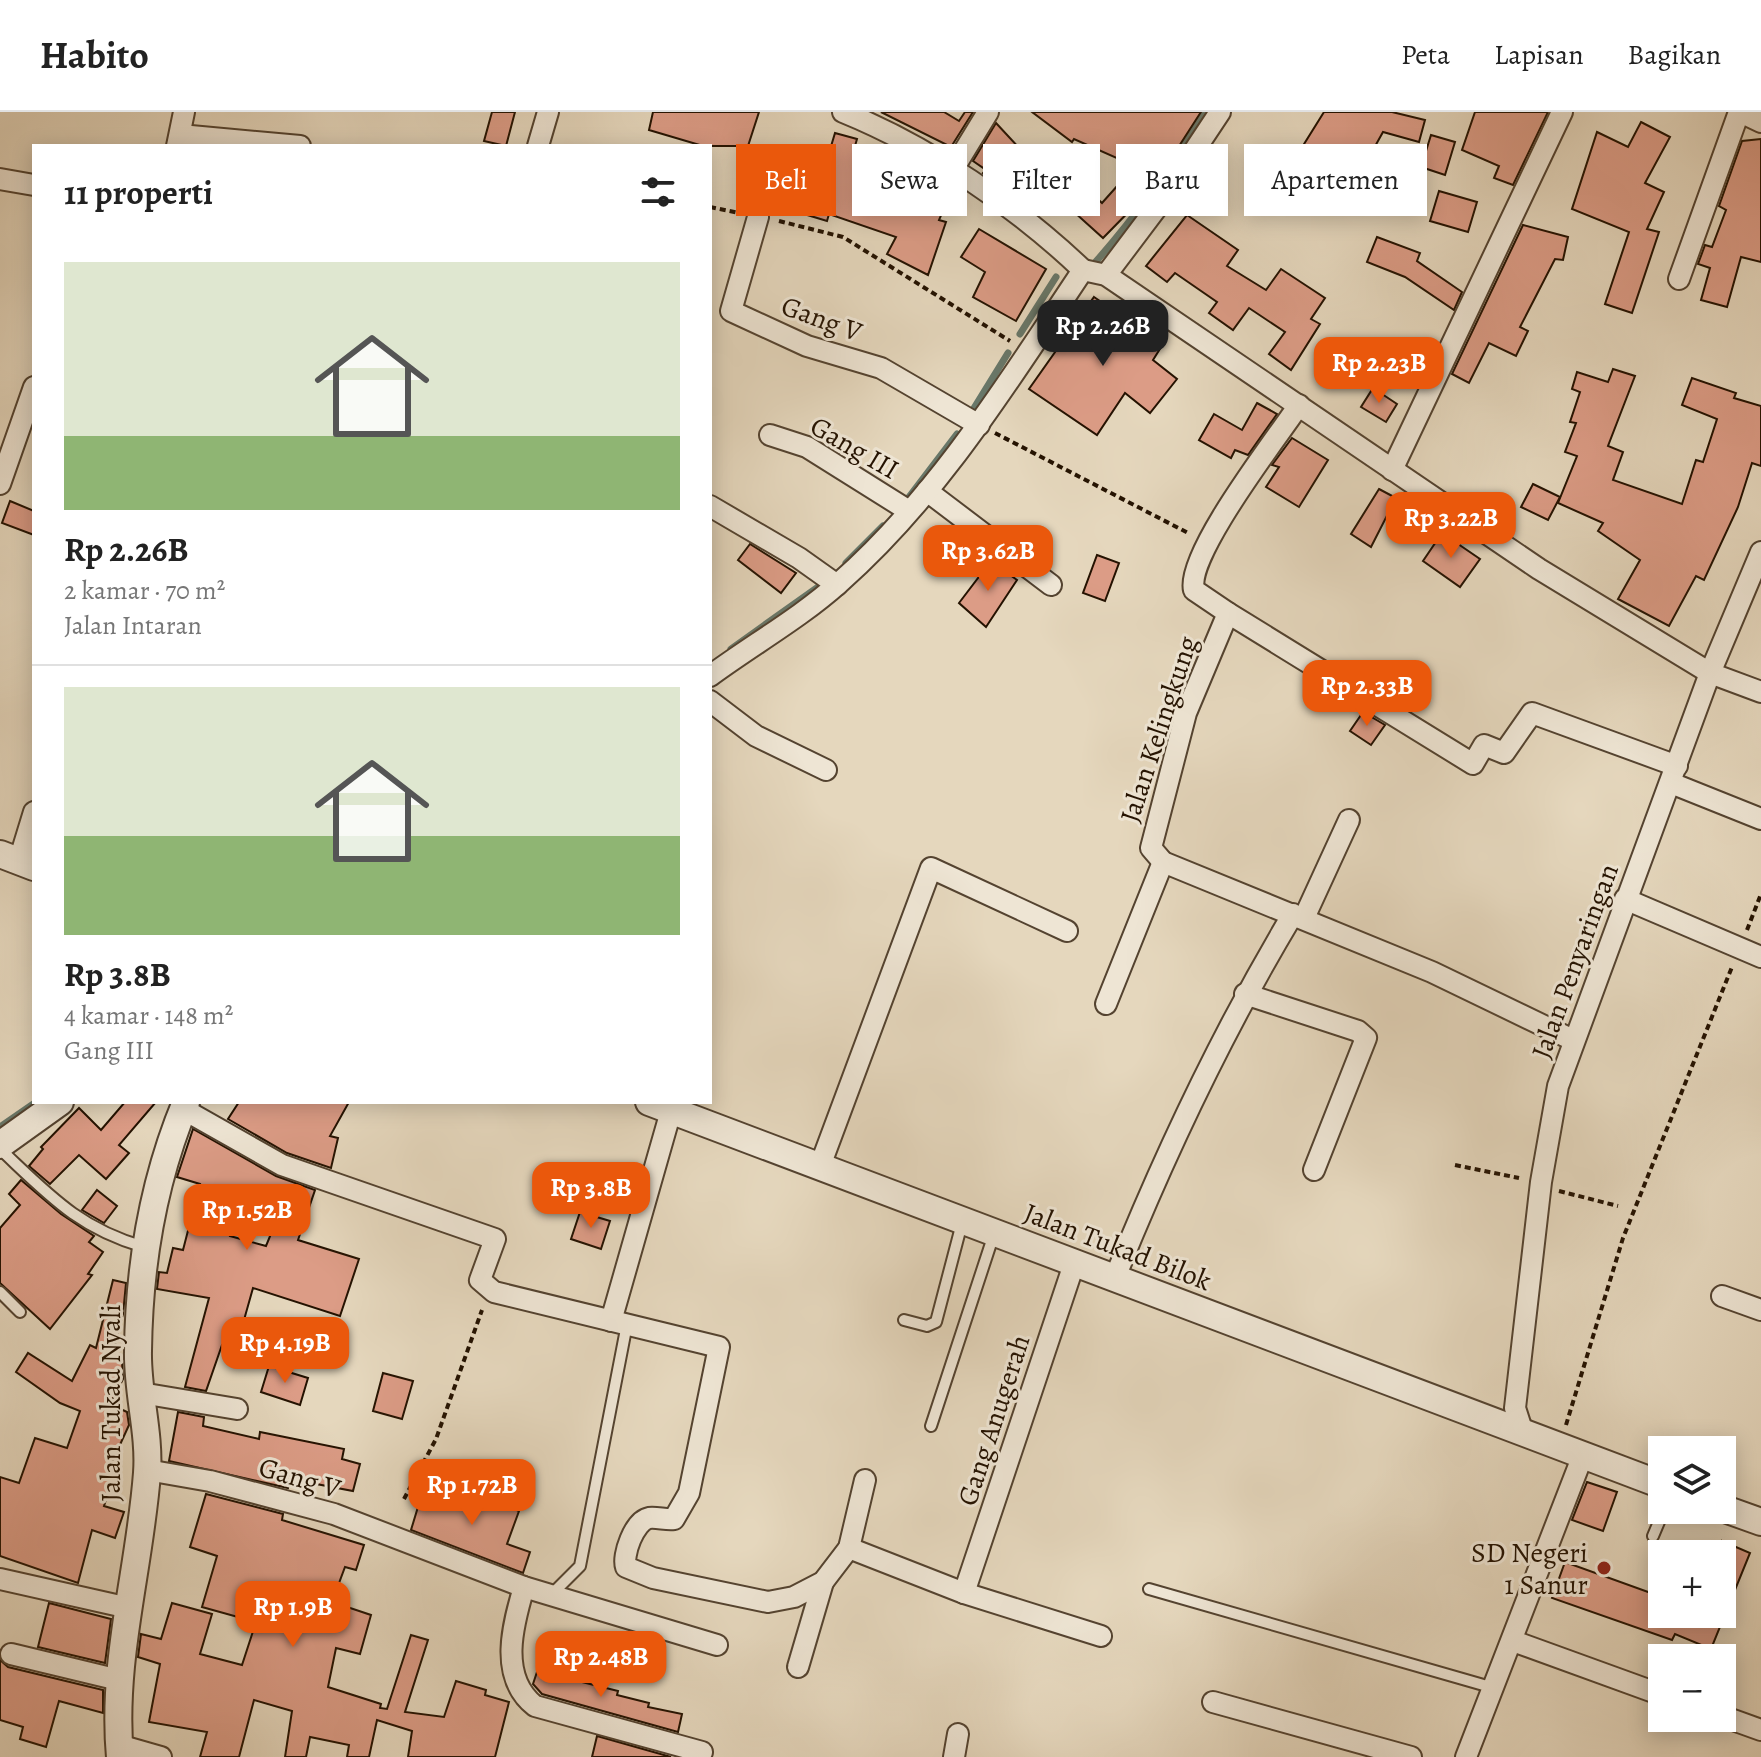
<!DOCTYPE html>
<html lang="id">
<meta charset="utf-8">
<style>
:root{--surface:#fff;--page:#f6f6f6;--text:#222;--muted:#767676;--line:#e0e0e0;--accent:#ea580c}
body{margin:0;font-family:Alegreya,serif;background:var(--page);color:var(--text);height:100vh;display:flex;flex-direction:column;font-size:30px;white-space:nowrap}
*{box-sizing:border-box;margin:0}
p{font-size:26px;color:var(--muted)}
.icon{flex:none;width:44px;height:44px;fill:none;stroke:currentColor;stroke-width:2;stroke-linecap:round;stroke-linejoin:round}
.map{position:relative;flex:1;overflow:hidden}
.sheet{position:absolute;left:32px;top:32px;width:680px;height:960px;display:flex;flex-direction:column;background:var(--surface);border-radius:0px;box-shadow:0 4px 20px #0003}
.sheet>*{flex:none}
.banner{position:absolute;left:736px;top:32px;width:760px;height:72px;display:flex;gap:16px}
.controls{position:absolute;left:1648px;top:1324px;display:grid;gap:16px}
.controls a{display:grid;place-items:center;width:88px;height:88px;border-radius:0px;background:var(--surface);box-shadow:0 4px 20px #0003;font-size:40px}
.price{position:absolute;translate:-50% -68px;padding:0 18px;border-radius:16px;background:var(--accent);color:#fff;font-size:26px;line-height:52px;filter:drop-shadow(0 2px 4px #0008)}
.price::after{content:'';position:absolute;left:50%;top:48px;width:24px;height:18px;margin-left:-12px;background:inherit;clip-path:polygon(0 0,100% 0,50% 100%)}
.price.active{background:#222;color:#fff}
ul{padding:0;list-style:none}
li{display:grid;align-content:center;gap:16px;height:424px;padding:0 32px}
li+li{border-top:2px solid var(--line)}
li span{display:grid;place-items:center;height:248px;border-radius:0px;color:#555}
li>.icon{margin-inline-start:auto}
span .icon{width:144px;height:144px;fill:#fffc;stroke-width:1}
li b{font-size:34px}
h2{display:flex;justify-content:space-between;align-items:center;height:96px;padding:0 32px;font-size:34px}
.chip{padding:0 28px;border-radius:0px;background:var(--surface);box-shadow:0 4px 20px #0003;font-size:28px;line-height:72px}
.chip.active{background:var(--accent);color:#fff}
header{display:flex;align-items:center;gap:48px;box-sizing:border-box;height:112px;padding:0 40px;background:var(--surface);border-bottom:2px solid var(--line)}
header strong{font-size:38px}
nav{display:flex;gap:44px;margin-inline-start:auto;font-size:28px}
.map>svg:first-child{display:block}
</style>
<header>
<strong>Habito</strong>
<nav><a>Peta</a><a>Lapisan</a><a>Bagikan</a></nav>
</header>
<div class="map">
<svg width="1761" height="1645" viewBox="0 0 1761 1645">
<rect width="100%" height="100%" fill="#e5d7bd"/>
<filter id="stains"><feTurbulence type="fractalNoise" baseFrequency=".0025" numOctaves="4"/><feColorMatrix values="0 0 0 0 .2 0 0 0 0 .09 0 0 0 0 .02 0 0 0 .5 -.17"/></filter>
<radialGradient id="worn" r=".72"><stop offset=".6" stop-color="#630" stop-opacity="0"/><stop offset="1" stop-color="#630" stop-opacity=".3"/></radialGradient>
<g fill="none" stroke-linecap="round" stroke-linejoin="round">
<g stroke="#687769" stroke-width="7">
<path d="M1088,152L1092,154C1135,106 1172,54 1206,0"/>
<path d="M1020,222L1056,165"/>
<path d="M971,301L1008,241"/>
<path d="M909,385L957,322"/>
<path d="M846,451L883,414"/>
<path d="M731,537L818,475"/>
<path d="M0,1015L36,990"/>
</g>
</g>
<g fill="#dc9c86" stroke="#241201" stroke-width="2" fill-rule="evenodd">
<path d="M492,0H515L506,34L484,29Z"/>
<path d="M653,0H759L748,34H703L649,18Z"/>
<path d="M881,0H944L959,9L965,0H973L951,35Z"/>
<path d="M1032,0H1201L1152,76L1103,126L1074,100L1091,81L1102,91L1135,54L1074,27L1072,30Z"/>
<path d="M1324,0H1392L1425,8L1419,30L1383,20L1363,56L1333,39L1316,68L1291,53Z"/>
<path d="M1475,0H1548L1513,73L1494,66L1499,54L1462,38Z"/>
<path d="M1641,10L1670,25L1645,71L1664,80L1647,117L1659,120L1632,201L1605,192L1629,120L1572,97L1597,20L1628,35Z"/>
<path d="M996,11L1047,66L1029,91L983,61L986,58L973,49Z"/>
<path d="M835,21L857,27L855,34L895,54L892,60L930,80L933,73L951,80L939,108L946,110L928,163L887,142L896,125L829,102L827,109L804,102L811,80L817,81Z"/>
<path d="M1431,23L1455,30L1445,63L1421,55Z"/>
<path d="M1761,27V150L1741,145L1727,195L1701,188L1710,156L1698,152L1705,133L1712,135L1726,98L1719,94L1742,29Z"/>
<path d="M1439,79L1477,90L1468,120L1430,109Z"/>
<path d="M1187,103L1238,138L1227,154L1266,178L1281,157L1325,186L1311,207L1320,212L1291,258L1269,242L1285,220L1249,196L1233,218L1209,201L1217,190L1175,161L1167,170L1146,154Z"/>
<path d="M1523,113L1568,125L1563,148L1555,147L1520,215L1528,219L1516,244L1489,231L1469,271L1452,262Z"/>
<path d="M979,117L1046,157L1016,209L973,185L985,160L961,145Z"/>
<path d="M1377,125L1420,141L1417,149L1462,180L1454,198L1405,165L1367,150Z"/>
<path d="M1094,185L1163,232L1153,248L1177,267L1150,301L1125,281L1097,323L1029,277Z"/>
<path d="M1613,257L1635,264L1608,334L1623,340L1613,368L1682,392L1696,348L1703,350L1717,307L1682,293L1692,266L1736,281L1734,286L1761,294V354L1752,351L1738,395L1704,468L1696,464L1669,514L1618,487L1640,448L1598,419L1603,411L1558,391L1577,344L1565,340L1576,311L1570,310L1580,280L1572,277L1577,260L1608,270Z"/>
<path d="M1373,276L1397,292L1386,310L1361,295Z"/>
<path d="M1257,291L1277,302L1248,343L1235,338L1231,346L1199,328L1214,302L1242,318Z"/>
<path d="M1292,326L1328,348L1299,395L1266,375L1279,355L1272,353Z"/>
<path d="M1533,372L1560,385L1548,408L1521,395Z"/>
<path d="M1379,377L1396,386L1371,435L1351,422Z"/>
<path d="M10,389L34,399V423L2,411Z"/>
<path d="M1442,421L1480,447L1460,475L1423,449Z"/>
<path d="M750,432L796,461L781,481L738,448Z"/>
<path d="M1097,443L1119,451L1105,489L1083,481Z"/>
<path d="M991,449L1017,468L986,515L959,491Z"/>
<path d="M1363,600L1385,613L1371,633L1350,619Z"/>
<path d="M125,990H156L119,1033L129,1041L106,1067L79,1043L50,1072L29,1054L43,1037L41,1035L79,996L101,1018Z"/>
<path d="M239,990H349L330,1024L338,1026L331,1056L287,1041L228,1007Z"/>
<path d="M193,1017L276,1064L315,1078L298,1128L359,1147L340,1204L253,1176L242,1215L268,1223L261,1245L222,1233L206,1279L185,1275L209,1186L157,1177L159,1160L167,1161L173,1136L183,1138L200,1072L177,1065ZM248,1082L282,1095L266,1134L230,1124L240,1083L247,1085Z"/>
<path d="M21,1068L61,1102L94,1124L89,1130L103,1140L88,1162L92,1163L50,1217L0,1171V1116L20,1093L9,1082Z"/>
<path d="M97,1078L117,1094L104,1111L82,1098Z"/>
<path d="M580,1100L610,1109L601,1137L571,1127Z"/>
<path d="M113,1168L126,1171L123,1202L112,1244L122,1250L123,1267L110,1292L127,1300L129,1313L107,1361L114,1363L104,1394L124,1400L115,1426L92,1418L78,1471L0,1444V1365L19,1371L35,1326L67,1336L80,1299L60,1291L16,1260L28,1241L72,1269L90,1233L96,1236Z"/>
<path d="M269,1254L308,1266L300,1293L261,1280Z"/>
<path d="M383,1261L413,1269L402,1307L373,1299Z"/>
<path d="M178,1300L204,1305L203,1314L259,1327L260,1320L344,1337L342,1347L360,1352L353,1379L290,1367L288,1376L169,1349Z"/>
<path d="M1587,1370L1617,1380L1603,1419L1572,1408Z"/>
<path d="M455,1373L519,1399L507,1432L530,1440L523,1461L411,1418L421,1385L448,1394Z"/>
<path d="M206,1382L283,1402L282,1408L364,1433L356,1458L345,1455L332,1490L371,1503L360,1542L336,1536L328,1575L381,1592L380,1596L387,1597L411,1523L428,1528L405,1600L444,1605L456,1569L486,1578L485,1583L509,1590L495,1645H408L412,1619L377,1608L369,1645H347L349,1633L310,1625L306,1645H285L292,1599L254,1588L239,1645H200L207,1620L149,1610L160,1552L138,1545L141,1522L161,1527L172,1491L212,1502L200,1542L242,1553L256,1510L202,1495L217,1444L190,1435Z"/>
<path d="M1722,1429L1750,1441L1711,1537L1675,1522L1672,1528L1552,1486L1565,1450L1662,1485V1502H1722Z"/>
<path d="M49,1491L111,1507L105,1551L38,1535Z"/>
<path d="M0,1548L8,1555L103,1578V1601L59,1589L46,1635L20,1627L23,1615L0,1608Z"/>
<path d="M540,1551L568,1559L566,1566L618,1579L617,1583L649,1591L648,1595L682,1602L678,1620L542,1582L533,1572Z"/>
<path d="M597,1624L671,1645H592Z"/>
</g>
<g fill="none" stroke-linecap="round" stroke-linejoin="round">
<defs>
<g id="service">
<path d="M0,1037C49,1083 78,1116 144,1135"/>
<path d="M0,1180L20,1200"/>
<path d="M904,1208L927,1214L936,1210L962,1111"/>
<path d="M931,1314L994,1122"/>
<path d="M1653,1424L1664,1398"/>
<path d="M1149,1477L1494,1576"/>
<path d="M552,1482L580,1454L627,1212"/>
</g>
<g id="minor">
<path d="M843,0C929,35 1016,94 1083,158"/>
<path d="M1740,0L1761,10"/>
<path d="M180,23L300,34"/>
<path d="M177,34L184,0"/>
<path d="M538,34L548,0"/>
<path d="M952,59L988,0"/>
<path d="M0,67L34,73"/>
<path d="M758,105L731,199L807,234L881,256L979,313"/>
<path d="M1083,158L1106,163L1539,457L1710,561L1761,580"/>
<path d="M1106,163L1155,98L1220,0"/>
<path d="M1679,167L1739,0"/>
<path d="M1299,293C1276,327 1185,444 1194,478L1228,501L1186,601L1151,736L1163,750L1432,860L1573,928"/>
<path d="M770,323L807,335L909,399"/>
<path d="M1392,358L1562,0"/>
<path d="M0,372L34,275"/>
<path d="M927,379L1051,473"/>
<path d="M710,394L799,446L837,473"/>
<path d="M1228,501L1473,652L1484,633L1504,641L1532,601L1677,654"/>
<path d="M710,564C752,533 800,506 839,471C939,383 1010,267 1083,158"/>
<path d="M710,589L756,624L826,658"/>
<path d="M1671,671L1761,707"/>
<path d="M19,749L34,700"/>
<path d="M1625,787L1761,845"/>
<path d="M1304,806L1349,708"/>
<path d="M1245,882L1358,919L1366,926L1314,1058"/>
<path d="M1106,892L1163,750"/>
<path d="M183,997L282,1053L495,1127L480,1168L494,1180L719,1235L689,1381L674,1407C666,1408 657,1405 649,1406C634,1409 622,1444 626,1455L653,1466L768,1490L794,1485L823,1470L849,1436L865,1368"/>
<path d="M820,1054L931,756L1067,819"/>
<path d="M1114,1168C1165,1041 1223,919 1293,802"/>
<path d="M1722,1184L1761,1198"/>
<path d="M611,1209L671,999"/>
<path d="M141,1281L237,1297"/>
<path d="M1523,1321L1515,1296L1541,1070L1558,974L1710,561L1761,440"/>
<path d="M147,1358L210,1369L334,1402L524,1475L717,1533"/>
<path d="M849,1436L964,1481L1101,1524"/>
<path d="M0,1467L129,1496"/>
<path d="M524,1475C513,1512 498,1565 535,1594L702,1640"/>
<path d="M964,1481L1074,1152"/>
<path d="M1513,1529L1662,1583"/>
<path d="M11,1542L119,1568"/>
<path d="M798,1555L823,1470"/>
<path d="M1213,1590L1411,1645"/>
<path d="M1722,1604L1761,1618"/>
<path d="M119,1633L161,1645"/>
<path d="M954,1645L958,1622"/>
<path d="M1466,1645L1583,1343"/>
</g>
<g id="tertiary">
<path d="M0,742L34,755"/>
<path d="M649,990L1662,1373"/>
<path d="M0,1033L60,990"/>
<path d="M1722,1396L1761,1410"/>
<path d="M120,1645C111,1549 140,1456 147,1361C150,1321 137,1280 138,1239C139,1154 153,1069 186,990"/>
</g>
</defs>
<use href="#service" stroke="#544330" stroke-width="14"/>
<use href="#minor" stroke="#544330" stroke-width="24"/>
<use href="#tertiary" stroke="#544330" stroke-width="30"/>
<g stroke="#241201" stroke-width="4" stroke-dasharray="6 4" stroke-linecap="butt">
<path d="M710,95L739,101"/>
<path d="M779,109L843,125L1010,229"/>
<path d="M995,321L1190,422"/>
<path d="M1747,818L1761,782"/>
<path d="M1455,1053L1519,1066"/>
<path d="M1559,1079L1618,1094"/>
<path d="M1566,1313L1623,1126L1732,855"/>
<path d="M404,1387L436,1327L482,1198"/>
</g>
<use href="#service" stroke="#eee5d4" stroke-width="10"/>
<use href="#minor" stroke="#eee5d4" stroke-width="20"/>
<use href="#tertiary" stroke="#eee5d4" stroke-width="26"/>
</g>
<circle fill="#8f2418" stroke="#eee5d4" stroke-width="3" cx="1604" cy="1456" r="8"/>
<g text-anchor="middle" stroke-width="6" stroke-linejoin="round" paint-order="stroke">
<g font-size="28" fill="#241201" stroke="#eee5d4">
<text transform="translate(822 206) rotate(20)" y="10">Gang V</text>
<text transform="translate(855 335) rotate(30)" y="10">Gang III</text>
<text transform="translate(1158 617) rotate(-72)" y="10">Jalan Kelingkung</text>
<text transform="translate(1574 849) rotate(-70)" y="10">Jalan Penyaringan</text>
<text transform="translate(1118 1134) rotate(21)" y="10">Jalan Tukad Bilok</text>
<text transform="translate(110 1291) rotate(-90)" y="10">Jalan Tukad Nyali</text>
<text transform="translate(993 1308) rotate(-72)" y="10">Gang Anugerah</text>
<text transform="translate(300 1365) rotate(16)" y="10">Gang V</text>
</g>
<g font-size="28" fill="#241201" stroke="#eee5d4" text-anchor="end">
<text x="1588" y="1450">SD Negeri<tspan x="1588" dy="32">1 Sanur</tspan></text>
</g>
</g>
<rect width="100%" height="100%" filter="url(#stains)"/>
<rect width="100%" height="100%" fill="url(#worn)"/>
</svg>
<div class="controls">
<a><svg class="icon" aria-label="layers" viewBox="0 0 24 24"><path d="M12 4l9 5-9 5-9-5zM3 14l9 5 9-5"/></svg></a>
<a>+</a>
<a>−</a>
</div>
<b class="price active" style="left:1103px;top:256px">Rp 2.26B</b>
<b class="price" style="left:1379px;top:293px">Rp 2.23B</b>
<b class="price" style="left:1451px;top:448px">Rp 3.22B</b>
<b class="price" style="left:988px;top:481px">Rp 3.62B</b>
<b class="price" style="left:1367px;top:616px">Rp 2.33B</b>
<b class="price" style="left:591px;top:1118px">Rp 3.8B</b>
<b class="price" style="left:247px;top:1140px">Rp 1.52B</b>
<b class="price" style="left:285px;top:1273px">Rp 4.19B</b>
<b class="price" style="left:472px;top:1415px">Rp 1.72B</b>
<b class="price" style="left:293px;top:1537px">Rp 1.9B</b>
<b class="price" style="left:601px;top:1587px">Rp 2.48B</b>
<div class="banner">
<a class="chip active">Beli</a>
<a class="chip">Sewa</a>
<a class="chip">Filter</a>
<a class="chip">Baru</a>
<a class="chip">Apartemen</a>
</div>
<section class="sheet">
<h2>11 properti<svg class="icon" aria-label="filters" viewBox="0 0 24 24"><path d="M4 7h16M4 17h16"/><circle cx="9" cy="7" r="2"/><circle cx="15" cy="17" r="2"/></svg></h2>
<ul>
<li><span style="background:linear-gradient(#dfe7d0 70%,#8fb573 0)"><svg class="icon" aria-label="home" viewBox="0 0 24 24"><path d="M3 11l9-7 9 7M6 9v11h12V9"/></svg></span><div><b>Rp 2.26B</b><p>2 kamar · 70 m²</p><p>Jalan Intaran</p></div></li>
<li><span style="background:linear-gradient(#dfe7d0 60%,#8fb573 0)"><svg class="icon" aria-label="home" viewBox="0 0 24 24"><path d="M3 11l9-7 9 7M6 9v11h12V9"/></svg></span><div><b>Rp 3.8B</b><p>4 kamar · 148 m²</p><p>Gang III</p></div></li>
</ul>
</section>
</div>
